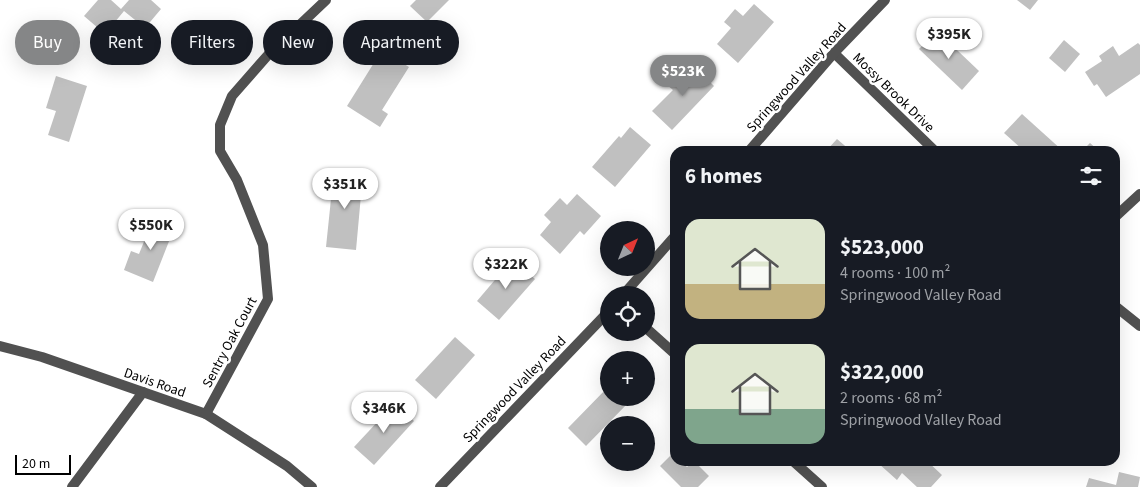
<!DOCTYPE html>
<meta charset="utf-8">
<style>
:root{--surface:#171b24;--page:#20242c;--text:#f1f3f6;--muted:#9ea1a6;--accent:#858687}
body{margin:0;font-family:"Source Sans 3",sans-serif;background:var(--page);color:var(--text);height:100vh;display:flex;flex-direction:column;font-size:19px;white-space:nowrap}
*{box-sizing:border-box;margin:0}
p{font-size:16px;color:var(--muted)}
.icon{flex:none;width:28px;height:28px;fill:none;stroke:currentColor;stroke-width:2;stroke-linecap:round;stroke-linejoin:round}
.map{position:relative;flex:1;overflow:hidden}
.panel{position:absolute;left:670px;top:146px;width:450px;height:320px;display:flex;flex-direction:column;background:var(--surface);border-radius:15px;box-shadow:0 5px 20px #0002}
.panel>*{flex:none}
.hud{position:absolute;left:15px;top:20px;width:475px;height:45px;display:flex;gap:10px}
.needle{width:32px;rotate:43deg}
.controls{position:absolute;left:600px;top:221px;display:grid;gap:10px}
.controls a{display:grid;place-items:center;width:55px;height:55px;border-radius:50%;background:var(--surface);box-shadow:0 5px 20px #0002;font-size:25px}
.scale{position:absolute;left:15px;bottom:12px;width:56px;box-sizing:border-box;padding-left:5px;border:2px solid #000;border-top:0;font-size:14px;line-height:18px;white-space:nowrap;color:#000;-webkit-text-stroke:4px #fff;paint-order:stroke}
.price{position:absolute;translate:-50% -42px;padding:0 11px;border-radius:18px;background:#fff;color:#222;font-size:16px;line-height:32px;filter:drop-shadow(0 1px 2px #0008)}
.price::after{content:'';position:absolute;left:50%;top:30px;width:15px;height:11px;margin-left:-8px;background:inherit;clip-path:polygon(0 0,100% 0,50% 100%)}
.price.active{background:var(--accent);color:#fff}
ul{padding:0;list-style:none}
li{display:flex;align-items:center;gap:15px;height:125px;padding:0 15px}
li span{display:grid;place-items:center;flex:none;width:140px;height:100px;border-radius:15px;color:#555}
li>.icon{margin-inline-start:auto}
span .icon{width:60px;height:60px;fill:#fffc;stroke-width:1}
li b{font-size:21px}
h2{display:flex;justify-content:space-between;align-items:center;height:60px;padding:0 15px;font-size:21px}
.tag{padding:0 18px;border-radius:22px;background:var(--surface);box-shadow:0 5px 20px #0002;font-size:18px;line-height:45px}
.tag.active{background:var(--accent);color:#fff}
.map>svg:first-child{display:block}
</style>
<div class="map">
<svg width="1140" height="487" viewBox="0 0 1140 487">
<rect width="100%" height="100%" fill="#fff"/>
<g fill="#c0c0c0">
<path d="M98,0H111L121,9L129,0H151L161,9L145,28L124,11L105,34L84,16Z"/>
<path d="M416,0H449L427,22L410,6Z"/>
<path d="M1017,0H1038L1030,10Z"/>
<path d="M754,4L774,22L738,63L717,44L731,28L724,22L735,9L743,16Z"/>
<path d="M937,31L979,71L962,90L919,49Z"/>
<path d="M1064,40L1080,54L1065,72L1049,58Z"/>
<path d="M1138,43L1140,45V74L1106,97L1097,84L1094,86L1085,72L1102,61L1099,56L1113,46L1119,56Z"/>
<path d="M382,50L409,67L382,110L388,114L380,127L347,106Z"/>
<path d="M695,67L714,86L672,130L652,111L673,90L666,84L677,72L684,79Z"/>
<path d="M56,76L87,86L69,142L48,135L56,111L46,108Z"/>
<path d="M1022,114L1063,151H1024L1004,133Z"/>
<path d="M630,127L651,145L615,187L592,167L619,136L621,138Z"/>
<path d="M837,139L851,151H826Z"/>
<path d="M1090,143L1099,151H1082Z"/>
<path d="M334,170L363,173L356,250L326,247Z"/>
<path d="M577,194L601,216L584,235L580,231L560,254L540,235L551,222L544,215L560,198L567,205Z"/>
<path d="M154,217L175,226L153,282L124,270L131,251L139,254Z"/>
<path d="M512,260L535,279L499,320L477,301Z"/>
<path d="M455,337L475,355L436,399L415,380Z"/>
<path d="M609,386V398H621L628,403L586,446L568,428Z"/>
<path d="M395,403L414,421L374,465L354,447Z"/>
<path d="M673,453L675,455V461H681L687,467L694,461L709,476L698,487H681L660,466Z"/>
<path d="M879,461H927L942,475L931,487H917L902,473L897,480L878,463Z"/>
<path d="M1119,472L1140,477L1138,487H1086L1089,478L1116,485Z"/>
</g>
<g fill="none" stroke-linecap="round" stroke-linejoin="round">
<g stroke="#515151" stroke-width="10">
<path d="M834,53L935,151"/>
<path d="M749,151L834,53L885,0"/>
<path d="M1115,217L1140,194"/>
<path d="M623,295L675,236"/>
<path d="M1115,306L1140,326"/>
<path d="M646,328L675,354"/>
<path d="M0,346L42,357L206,414L287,466L312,487"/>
<path d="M206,414L268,299L263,245L237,180L220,151V125L232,96L268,55L326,0"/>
<path d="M793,461L822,487"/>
<path d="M72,487L143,392"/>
<path d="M440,487L609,311"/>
</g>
</g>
<g text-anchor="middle" stroke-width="5" stroke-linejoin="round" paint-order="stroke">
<g font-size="14" fill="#000" stroke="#fff">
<text transform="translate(796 77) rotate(-48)" y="5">Springwood Valley Road</text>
<text transform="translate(894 92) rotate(44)" y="5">Mossy Brook Drive</text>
<text transform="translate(229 342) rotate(-62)" y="5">Sentry Oak Court</text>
<text transform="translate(155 382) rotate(19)" y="5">Davis Road</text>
<text transform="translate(514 389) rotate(-46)" y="5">Springwood Valley Road</text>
</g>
</g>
</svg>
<div class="controls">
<a><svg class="needle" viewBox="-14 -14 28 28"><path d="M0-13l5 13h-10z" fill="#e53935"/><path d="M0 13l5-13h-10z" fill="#9ea1a6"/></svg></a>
<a><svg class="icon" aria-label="locate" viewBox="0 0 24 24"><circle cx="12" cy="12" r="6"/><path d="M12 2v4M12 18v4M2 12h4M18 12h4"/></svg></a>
<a>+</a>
<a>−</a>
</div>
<div class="scale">20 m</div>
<b class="price" style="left:949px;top:60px">$395K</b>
<b class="price active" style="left:683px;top:97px">$523K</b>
<b class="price" style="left:345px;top:210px">$351K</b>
<b class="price" style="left:151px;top:251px">$550K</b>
<b class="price" style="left:506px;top:290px">$322K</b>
<b class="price" style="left:384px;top:434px">$346K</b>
<div class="hud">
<a class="tag active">Buy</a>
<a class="tag">Rent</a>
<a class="tag">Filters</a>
<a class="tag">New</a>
<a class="tag">Apartment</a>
</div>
<section class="panel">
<h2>6 homes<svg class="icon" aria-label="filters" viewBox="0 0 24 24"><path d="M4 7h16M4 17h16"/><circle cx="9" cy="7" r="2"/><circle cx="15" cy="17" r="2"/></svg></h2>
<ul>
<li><span style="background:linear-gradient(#dfe7d0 65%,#c2b280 0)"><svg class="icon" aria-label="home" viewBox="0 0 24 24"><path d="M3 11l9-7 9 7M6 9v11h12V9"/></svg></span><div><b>$523,000</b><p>4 rooms · 100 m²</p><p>Springwood Valley Road</p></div></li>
<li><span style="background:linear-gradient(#dfe7d0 65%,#7fa58c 0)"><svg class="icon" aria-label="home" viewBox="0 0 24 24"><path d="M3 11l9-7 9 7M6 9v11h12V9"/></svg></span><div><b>$322,000</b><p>2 rooms · 68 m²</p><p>Springwood Valley Road</p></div></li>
</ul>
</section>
</div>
